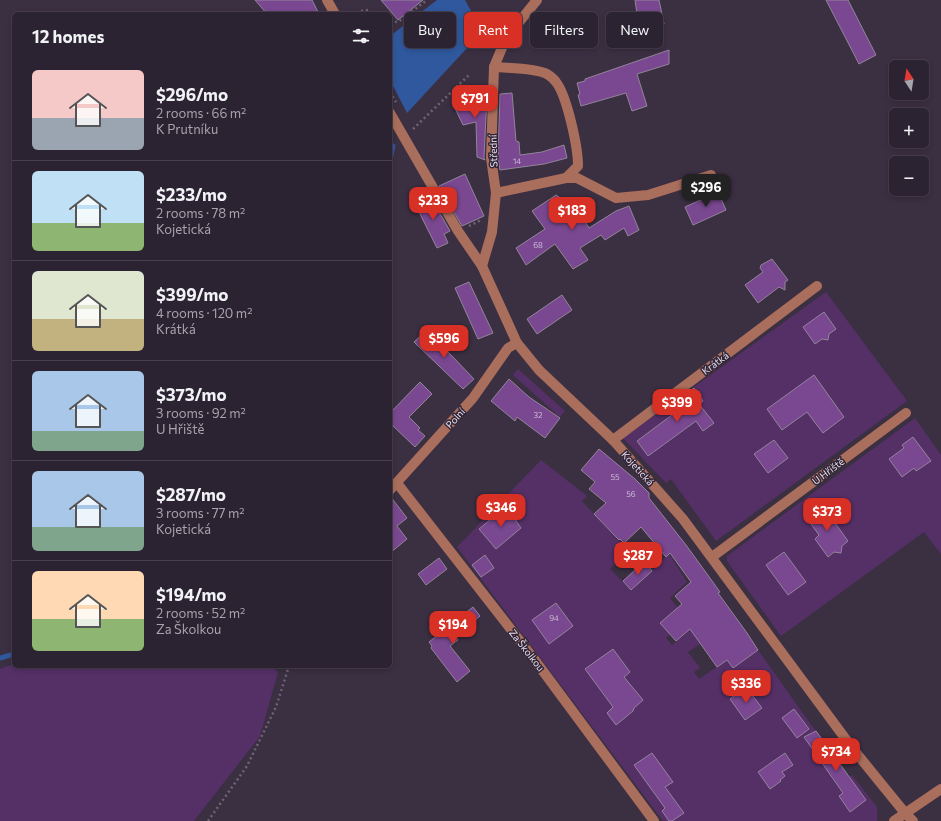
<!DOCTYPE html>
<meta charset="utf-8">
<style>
:root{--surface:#2c2332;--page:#382f3e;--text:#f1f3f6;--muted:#a6a4ac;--line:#48404d;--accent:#d93025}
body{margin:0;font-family:Commissioner,sans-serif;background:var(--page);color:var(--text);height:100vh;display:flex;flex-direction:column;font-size:15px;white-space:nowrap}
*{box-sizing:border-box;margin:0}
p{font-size:13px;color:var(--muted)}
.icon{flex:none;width:22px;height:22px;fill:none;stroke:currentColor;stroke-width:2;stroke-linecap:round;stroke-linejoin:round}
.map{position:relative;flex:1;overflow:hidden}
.side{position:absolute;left:12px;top:12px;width:380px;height:656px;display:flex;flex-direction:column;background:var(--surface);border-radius:6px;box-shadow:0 2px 6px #0003,0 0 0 1px var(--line)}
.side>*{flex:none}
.banner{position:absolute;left:404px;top:12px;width:380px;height:36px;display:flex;gap:8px}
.needle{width:26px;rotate:348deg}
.fabs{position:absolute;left:889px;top:60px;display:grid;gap:8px}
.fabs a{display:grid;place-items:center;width:40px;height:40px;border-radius:6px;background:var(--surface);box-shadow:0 2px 6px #0003,0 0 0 1px var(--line);font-size:20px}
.price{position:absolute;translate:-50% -34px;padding:0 9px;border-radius:8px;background:var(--accent);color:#fff;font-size:13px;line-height:26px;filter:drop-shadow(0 1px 2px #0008)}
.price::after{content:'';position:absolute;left:50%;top:24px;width:12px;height:9px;margin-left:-6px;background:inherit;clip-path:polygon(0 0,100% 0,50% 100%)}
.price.on{background:#222;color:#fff}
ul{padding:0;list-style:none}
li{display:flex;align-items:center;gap:12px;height:100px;padding:0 20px}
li+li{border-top:1px solid var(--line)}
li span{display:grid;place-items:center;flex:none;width:112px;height:80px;border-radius:6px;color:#555}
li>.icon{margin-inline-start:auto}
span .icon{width:48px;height:48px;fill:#fffc;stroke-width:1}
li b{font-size:17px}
h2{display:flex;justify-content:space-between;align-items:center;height:48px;padding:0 20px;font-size:17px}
.tag{padding:0 14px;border-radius:6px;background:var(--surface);box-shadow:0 2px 6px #0003,0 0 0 1px var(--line);font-size:14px;line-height:36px}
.tag.on{background:var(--accent);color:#fff}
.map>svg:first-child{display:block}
</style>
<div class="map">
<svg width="941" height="821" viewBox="0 0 941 821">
<rect width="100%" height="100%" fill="#3b2f42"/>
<g fill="#553067">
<path d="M826,292L907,401L716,541L671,479L666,483L623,438Z"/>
<path d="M518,369L565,411L560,417L513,375Z"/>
<path d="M915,418L941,455V554L924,532L781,636L727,561V556Z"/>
<path d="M541,460L587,496L582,501L635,559L628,566L620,559L610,569L631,590L669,554L687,582L670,598L678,608L660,623L687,620L666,638L672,645L694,626L703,642L688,652L700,668L694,672L699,679L727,660L733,667L758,650L849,778L852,775L877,807V821H663L457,547Z"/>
<path d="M14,664V666H271L278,672L260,736L194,821H0V669Z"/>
</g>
<path fill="#2f589e" d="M437,0H465L475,18L480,34L407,113L390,80V36Z"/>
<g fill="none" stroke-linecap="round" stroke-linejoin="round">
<g stroke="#2f589e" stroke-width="5">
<path d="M471,23L479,14"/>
<path d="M390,160L393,146"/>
<path d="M0,658L14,654"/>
</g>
</g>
<g fill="#794890" stroke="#93849a">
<path d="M255,0H312L319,14H267Z"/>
<path d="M381,0H423L398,20Z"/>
<path d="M635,0H659L664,24L650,28H639Z"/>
<path d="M826,0H848L876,55L859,64Z"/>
<path d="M620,25L624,39L612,42L608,28Z"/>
<path d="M669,50V64L637,74L647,106L632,111L626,93L581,106L578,95L580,94L577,83L585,81V79Z"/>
<path d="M512,93L516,141L519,142L520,155L542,152L564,145L567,158L544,164L500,170L498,158L500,94Z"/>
<path d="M487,95L484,158L485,160L477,157L476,122L463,125L453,104Z"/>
<path d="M465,174L484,216L462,226L439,186Z"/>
<path d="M718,192L726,210L693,225L685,207Z"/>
<path d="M429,194L450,231L444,234L448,243L437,248L415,204Z"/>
<path d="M556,195L578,210L589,228L616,211L629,206L639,230L628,236L624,228L605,240L601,235L580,248L588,260L573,269L555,244L526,265L516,248L545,229L532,211Z"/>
<path d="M772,259L788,280L785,282V290L779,287L758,303L745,285L763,272L760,268L761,265Z"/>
<path d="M469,282L493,333L478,339L455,288Z"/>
<path d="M562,295L572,310L537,334L527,319Z"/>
<path d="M824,312L836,329L829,334L828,340L822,339L815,344L803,327Z"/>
<path d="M427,330L474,379L463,389L414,342Z"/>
<path d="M814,375L844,417L823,433L807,412L782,430L767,409Z"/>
<path d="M509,379L529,397L560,418L545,438L517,417L515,421L491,401Z"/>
<path d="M420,382L432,394L409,417L420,428L418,430L425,436L415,447L390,423V413Z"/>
<path d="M694,388L703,401L699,404L714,423L703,431L696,421L648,456L637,441L684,406L679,399Z"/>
<path d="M913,437L931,461L916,471L914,468L902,477L889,459L904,448L902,445Z"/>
<path d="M774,440L788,458L768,473L754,454Z"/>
<path d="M599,449L635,479L649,493V498L686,545L720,592L718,593L747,633L758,650L733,668L727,660L717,667L690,629L676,641L660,623L682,604L675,596L691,582L670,553L666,557L641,527L624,543L620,539L619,540L594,514L606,503L589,489L595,482L581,470Z"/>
<path d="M390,496L407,518L397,526L407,539L390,553Z"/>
<path d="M822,505L848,541L842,546L841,553L834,552L828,557L815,539L819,535L806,517Z"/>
<path d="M505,508L510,514L517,515L516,521L521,528L496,549L479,529Z"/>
<path d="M784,552L806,582L788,595L766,565Z"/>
<path d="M485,555L494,568L481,577L472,565Z"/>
<path d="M439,558L447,569L426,585L418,574Z"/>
<path d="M645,561L652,571L631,590L623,581Z"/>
<path d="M556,603L573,626L549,644L532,620Z"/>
<path d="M473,607L480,616L464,629L465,630L456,637L458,640L450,646L470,671L457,682L431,648L432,646L429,642Z"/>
<path d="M613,649L630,672L624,677L643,700L634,708L633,711L616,725L607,713L613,707L585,669Z"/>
<path d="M746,687L762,708L745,720L730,699Z"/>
<path d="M794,709L809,729L797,738L782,718Z"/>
<path d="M816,731L866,800L850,812L839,796L843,793L804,737Z"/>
<path d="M652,753L673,782L665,787L684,813L672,821H669L662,811L665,808L634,765Z"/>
<path d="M785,753L793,765L782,772L785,776L780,780L781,781L770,789L758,772Z"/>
</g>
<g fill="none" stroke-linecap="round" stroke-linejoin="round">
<g stroke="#6f6475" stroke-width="2.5" stroke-dasharray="2 3" stroke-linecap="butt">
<path d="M357,14L361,11L368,10L374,14"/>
<path d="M390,21L398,22L427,0"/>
<path d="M390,92L396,102"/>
<path d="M413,129L469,75"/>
<path d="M469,226L481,220"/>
<path d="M208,821L247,766L276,707L289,666"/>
</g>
<g stroke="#aa6e5c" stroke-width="10">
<path d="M327,0L335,14"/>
<path d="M494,67C508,68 535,68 547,74C550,76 554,79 556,82C567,96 578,147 578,166L566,178"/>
<path d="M390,113L458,231L482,266L517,343L539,370L613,440L683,519L853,749L905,813L913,821"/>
<path d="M496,193L566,178H577L616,198L648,195L711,175"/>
<path d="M482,266L492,232L496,193L491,158L494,67L506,38L537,0"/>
<path d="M613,440L817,286"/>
<path d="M397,483L534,659L654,821"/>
<path d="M390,490L473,398L508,348L517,343"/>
<path d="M712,557L906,413"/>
<path d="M894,821L941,789"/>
</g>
</g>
<g text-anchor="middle" stroke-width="3" stroke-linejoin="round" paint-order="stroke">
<g font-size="8" fill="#ccbad5">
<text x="517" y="164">14</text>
<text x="538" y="248">68</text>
<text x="538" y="418">32</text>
<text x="615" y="480">55</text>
<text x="631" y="497">56</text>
<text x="554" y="621">94</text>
</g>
<g font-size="10" fill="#e8e0ec" stroke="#312537">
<text transform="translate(493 151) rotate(-92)" y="4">Střední</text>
<text transform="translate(715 363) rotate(-37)" y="4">Krátká</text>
<text transform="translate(455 418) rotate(-48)" y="4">Polní</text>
<text transform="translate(638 468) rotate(48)" y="4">Kojetická</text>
<text transform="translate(828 471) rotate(-37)" y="4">U Hřiště</text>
<text transform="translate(527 650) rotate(52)" y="4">Za Školkou</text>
</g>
</g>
</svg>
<div class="fabs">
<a><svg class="needle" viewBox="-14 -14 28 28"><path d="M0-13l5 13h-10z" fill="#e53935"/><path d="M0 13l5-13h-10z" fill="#a6a4ac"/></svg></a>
<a>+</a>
<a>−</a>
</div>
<b class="price" style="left:475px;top:119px">$791</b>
<b class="price on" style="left:706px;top:208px">$296</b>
<b class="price" style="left:433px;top:221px">$233</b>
<b class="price" style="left:572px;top:231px">$183</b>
<b class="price" style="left:444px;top:359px">$596</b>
<b class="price" style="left:677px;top:423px">$399</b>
<b class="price" style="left:501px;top:528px">$346</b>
<b class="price" style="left:827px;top:532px">$373</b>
<b class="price" style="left:638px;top:576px">$287</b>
<b class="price" style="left:453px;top:645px">$194</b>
<b class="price" style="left:746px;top:704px">$336</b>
<b class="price" style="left:836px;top:772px">$734</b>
<div class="banner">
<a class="tag">Buy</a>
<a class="tag on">Rent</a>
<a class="tag">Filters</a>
<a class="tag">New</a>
</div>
<section class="side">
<h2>12 homes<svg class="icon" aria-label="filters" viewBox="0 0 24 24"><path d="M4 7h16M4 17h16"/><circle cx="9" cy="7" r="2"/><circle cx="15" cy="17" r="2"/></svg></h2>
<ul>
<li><span style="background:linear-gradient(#f6c9c9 60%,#9aa5b1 0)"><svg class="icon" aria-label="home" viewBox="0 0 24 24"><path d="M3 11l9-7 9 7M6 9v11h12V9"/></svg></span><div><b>$296/mo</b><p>2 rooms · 66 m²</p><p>K Prutníku</p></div></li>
<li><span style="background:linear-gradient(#bfe0f5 65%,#8fb573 0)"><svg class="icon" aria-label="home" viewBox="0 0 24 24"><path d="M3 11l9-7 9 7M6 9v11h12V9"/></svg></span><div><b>$233/mo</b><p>2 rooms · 78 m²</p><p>Kojetická</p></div></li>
<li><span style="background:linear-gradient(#dfe7d0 60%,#c2b280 0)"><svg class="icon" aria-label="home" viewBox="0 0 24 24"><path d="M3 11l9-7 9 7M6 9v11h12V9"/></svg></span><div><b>$399/mo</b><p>4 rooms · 120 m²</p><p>Krátká</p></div></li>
<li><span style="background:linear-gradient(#a9c7e8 75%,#7fa58c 0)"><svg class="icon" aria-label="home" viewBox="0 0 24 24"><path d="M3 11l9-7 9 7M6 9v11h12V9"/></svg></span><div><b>$373/mo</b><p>3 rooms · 92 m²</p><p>U Hřiště</p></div></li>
<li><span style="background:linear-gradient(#a9c7e8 70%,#7fa58c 0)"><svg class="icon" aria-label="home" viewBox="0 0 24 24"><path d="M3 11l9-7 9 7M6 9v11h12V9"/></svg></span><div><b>$287/mo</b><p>3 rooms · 77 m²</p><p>Kojetická</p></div></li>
<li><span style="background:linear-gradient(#ffd9b3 60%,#8fb573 0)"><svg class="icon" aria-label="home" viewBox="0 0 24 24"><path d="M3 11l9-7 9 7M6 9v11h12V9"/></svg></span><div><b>$194/mo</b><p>2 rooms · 52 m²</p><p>Za Školkou</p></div></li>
</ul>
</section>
</div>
